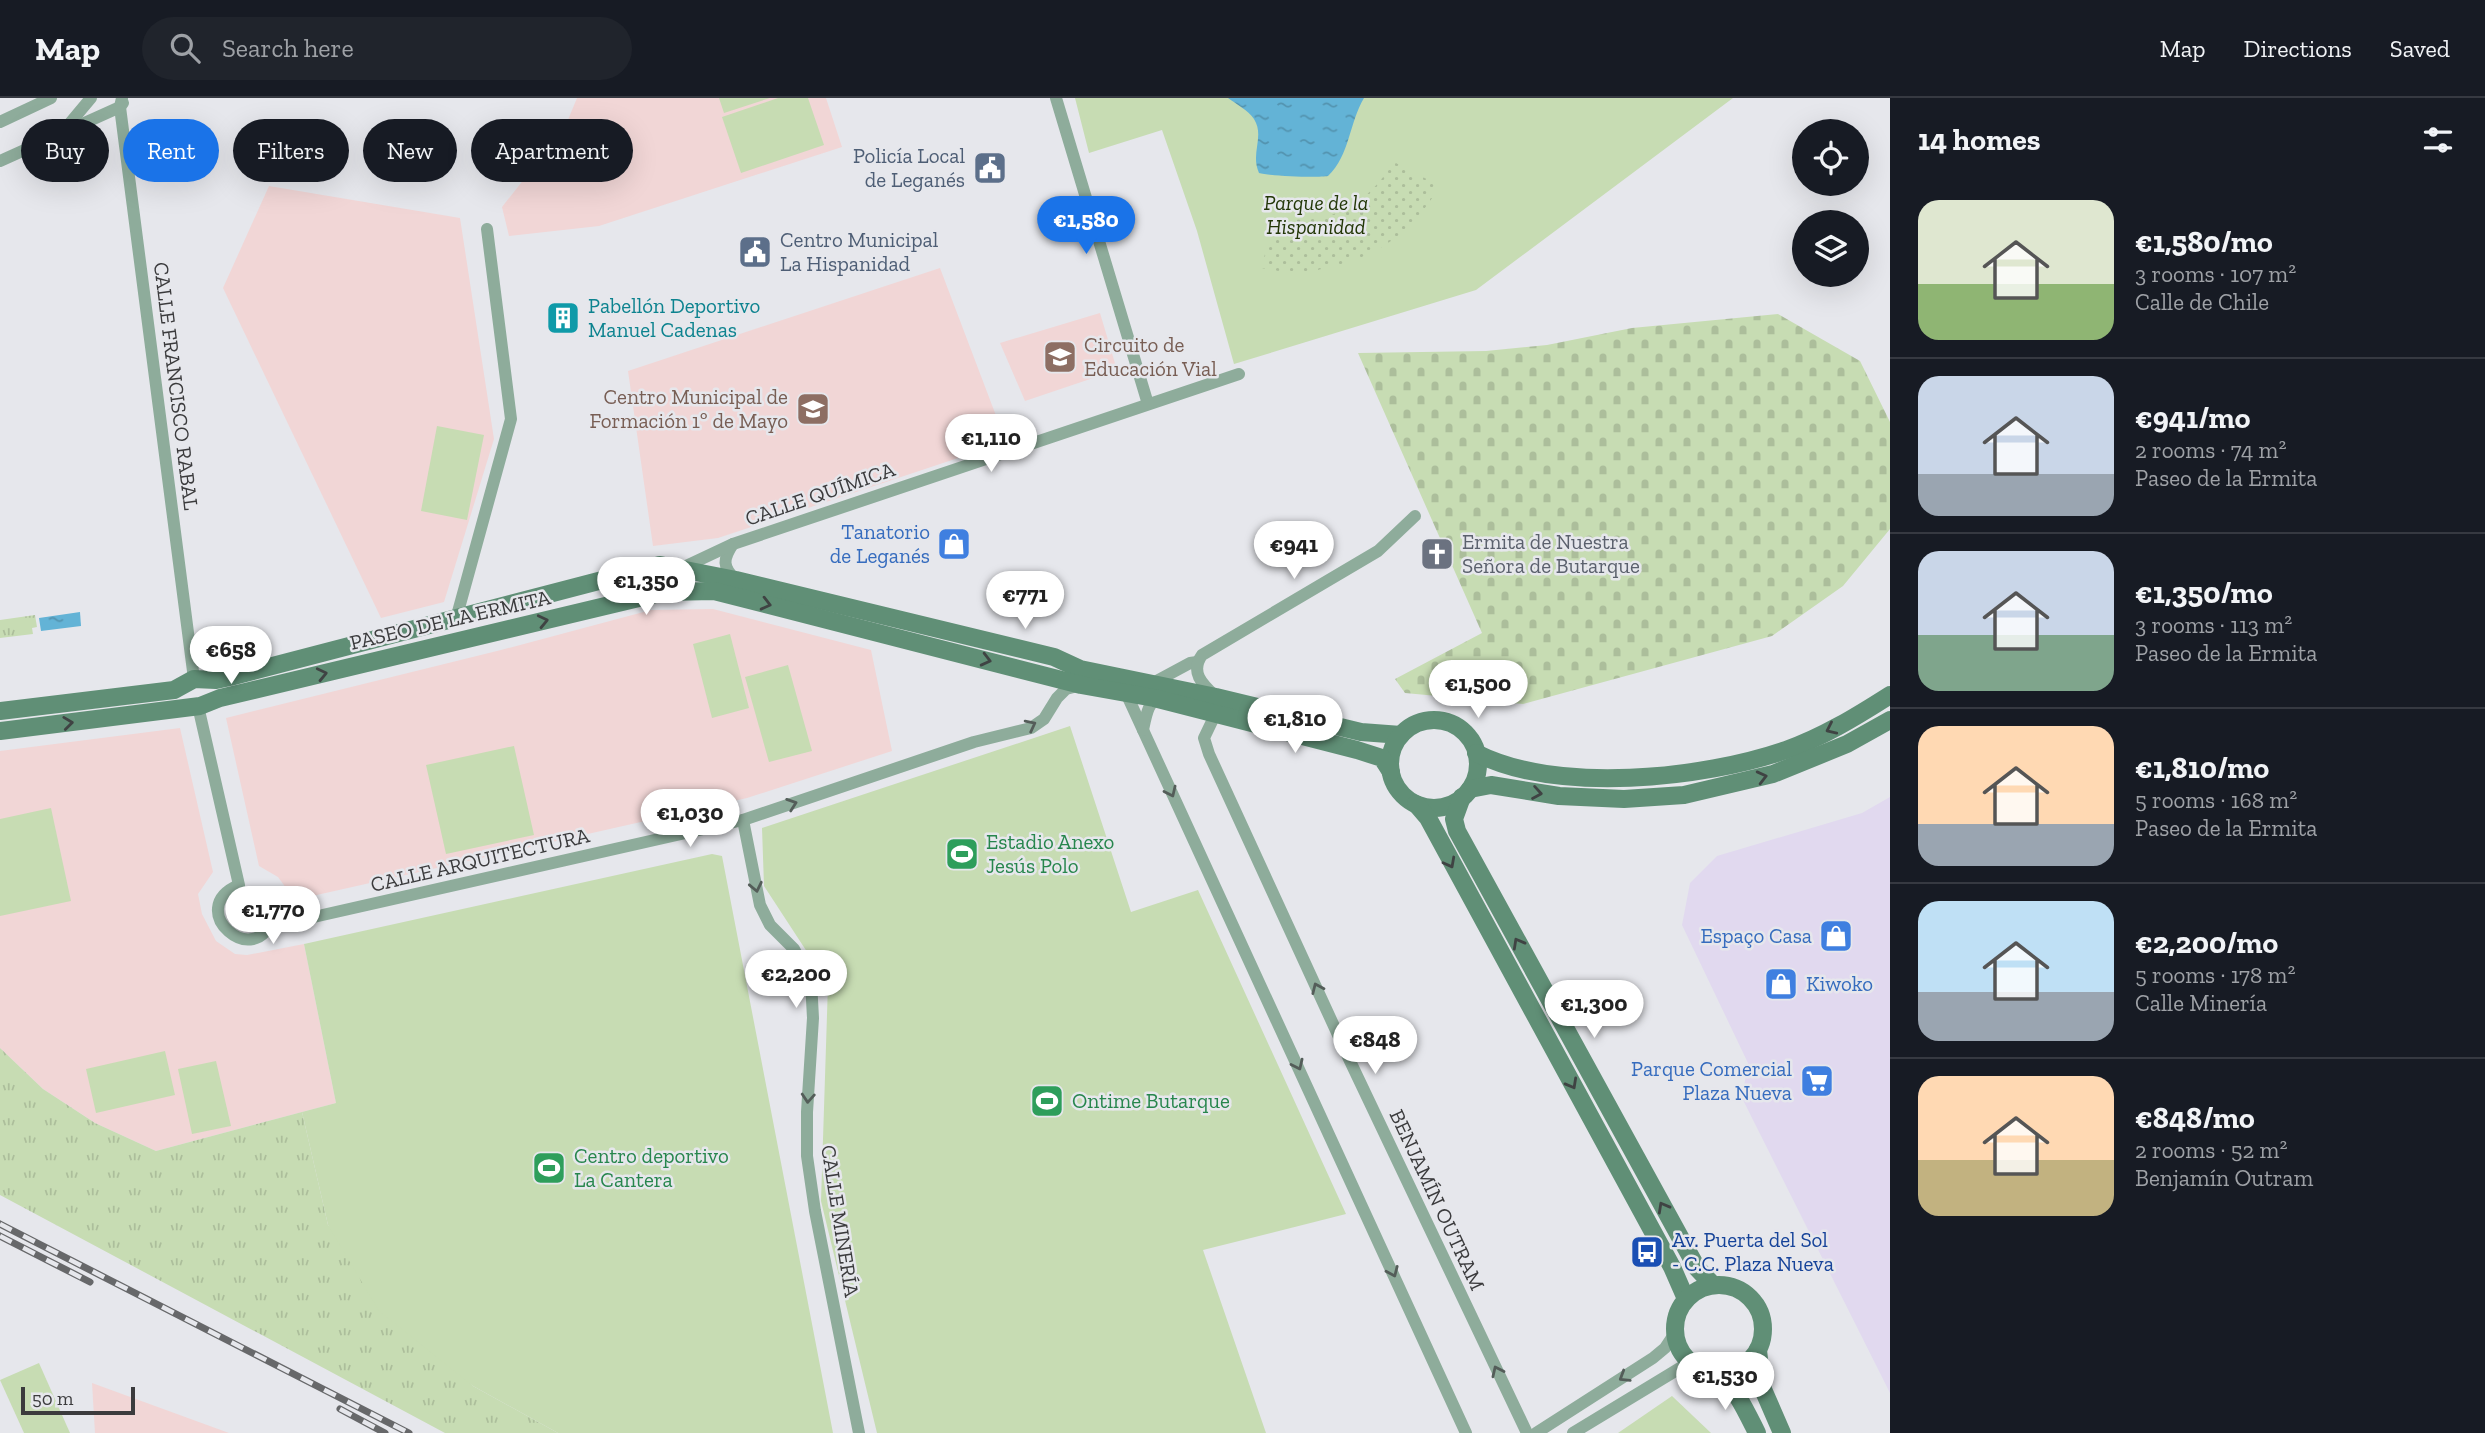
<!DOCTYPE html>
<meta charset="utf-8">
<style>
:root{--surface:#171b24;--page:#20242c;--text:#f1f3f6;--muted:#9ea1a6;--line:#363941;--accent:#1a73e8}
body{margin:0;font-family:"Zilla Slab",serif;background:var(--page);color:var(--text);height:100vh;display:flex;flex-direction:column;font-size:26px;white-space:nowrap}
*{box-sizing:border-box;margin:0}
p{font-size:23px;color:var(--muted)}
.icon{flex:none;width:38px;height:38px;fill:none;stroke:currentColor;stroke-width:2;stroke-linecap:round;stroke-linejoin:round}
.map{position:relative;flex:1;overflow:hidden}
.details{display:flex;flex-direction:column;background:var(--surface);width:595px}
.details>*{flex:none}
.hud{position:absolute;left:21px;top:21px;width:665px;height:63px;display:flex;gap:14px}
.tools{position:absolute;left:1792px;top:21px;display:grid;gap:14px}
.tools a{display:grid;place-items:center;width:77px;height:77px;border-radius:50%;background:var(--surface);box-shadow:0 7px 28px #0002;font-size:35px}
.scale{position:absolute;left:21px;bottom:18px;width:114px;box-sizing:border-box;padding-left:7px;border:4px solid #3b3b3d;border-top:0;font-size:19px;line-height:24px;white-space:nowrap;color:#3b3b3d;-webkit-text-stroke:5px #e6e7ec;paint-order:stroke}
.price{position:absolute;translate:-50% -60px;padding:0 16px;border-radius:24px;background:#fff;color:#222;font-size:23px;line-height:46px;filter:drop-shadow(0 2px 4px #0008)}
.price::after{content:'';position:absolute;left:50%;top:42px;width:21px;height:16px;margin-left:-10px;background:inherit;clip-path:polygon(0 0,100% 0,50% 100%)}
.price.selected{background:var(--accent);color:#fff}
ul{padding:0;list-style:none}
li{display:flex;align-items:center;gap:21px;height:175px;padding:0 28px}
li+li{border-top:2px solid var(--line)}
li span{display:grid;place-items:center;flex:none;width:196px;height:140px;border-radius:21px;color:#555}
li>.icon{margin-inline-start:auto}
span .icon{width:84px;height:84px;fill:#fffc;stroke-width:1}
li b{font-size:30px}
h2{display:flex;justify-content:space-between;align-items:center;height:84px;padding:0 28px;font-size:30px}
.tag{padding:0 24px;border-radius:32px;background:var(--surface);box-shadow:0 7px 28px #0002;font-size:24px;line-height:63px}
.tag.selected{background:var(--accent);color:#fff}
header{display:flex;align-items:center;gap:42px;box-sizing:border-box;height:98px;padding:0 35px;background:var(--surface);border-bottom:2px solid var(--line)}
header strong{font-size:33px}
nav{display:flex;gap:38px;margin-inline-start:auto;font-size:24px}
.search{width:490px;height:63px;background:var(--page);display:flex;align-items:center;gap:18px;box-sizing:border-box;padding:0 24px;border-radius:38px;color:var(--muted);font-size:26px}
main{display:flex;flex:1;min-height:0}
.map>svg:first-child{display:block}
</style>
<header>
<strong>Map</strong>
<div class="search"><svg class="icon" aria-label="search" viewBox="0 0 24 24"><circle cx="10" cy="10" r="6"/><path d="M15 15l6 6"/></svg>Search here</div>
<nav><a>Map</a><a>Directions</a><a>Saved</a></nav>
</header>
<main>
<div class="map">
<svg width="1890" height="1335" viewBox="0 0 1890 1335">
<defs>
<pattern id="grass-tufts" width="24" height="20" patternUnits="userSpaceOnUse" patternTransform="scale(1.75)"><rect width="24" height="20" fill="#c7dcb3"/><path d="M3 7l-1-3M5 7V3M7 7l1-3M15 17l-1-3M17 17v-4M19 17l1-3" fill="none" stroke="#acbe9b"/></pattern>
<pattern id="cemetery-stones" width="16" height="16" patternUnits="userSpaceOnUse" patternTransform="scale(1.75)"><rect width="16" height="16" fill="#c7dcb3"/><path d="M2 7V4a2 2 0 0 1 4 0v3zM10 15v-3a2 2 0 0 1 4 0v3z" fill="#acbe9b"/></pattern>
<pattern id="garden-dots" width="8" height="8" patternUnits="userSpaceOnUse" patternTransform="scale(1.75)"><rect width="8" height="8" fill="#c7dcb3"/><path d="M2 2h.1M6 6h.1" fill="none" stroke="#acbe9b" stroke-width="1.8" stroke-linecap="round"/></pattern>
<pattern id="water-ripples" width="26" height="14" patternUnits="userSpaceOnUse" patternTransform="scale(1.75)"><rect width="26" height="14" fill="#63b3d6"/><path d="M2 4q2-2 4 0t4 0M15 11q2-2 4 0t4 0" fill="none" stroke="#5393af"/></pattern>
</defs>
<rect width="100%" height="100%" fill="#e6e7ec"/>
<path fill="#e1d9ef" d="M1890,699V1295L1742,1000L1748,965L1682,827L1690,785L1717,758L1862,715Z"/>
<g fill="#f1d6d6">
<path d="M577,0H826L842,49L599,128L509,138L502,109L565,29Z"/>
<path d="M269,88L460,120L494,341L444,504L381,520L223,190Z"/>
<path d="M940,170L1006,344L718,440L653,448L628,273Z"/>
<path d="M1100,215L1117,272L1025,303L1000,245Z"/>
<path d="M713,511L871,552L892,653L747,700L299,801L289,794L278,779L259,768L226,620L501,552L651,512Z"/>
<path d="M180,630L213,774L198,796L202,816L216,843L235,856L247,857L304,846L336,1005L156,1053L95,1025L43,991L0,950V653Z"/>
<path d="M92,1285L229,1335H95Z"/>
</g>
<g fill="url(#grass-tufts)">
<path d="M35,517L37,529L32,530L33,536L0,540V522Z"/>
<path d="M0,950L43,991L95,1025L156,1053L302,1014L328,1127L473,1288L558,1335H445L0,1097Z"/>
</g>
<path fill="url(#cemetery-stones)" d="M1778,216L1860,263L1890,324V431L1843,488L1772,538L1523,606L1405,595L1395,581L1482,535L1358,255L1486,253L1547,247L1632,230Z"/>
<g fill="#c7dcb3">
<path d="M719,0H770L724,15Z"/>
<path d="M778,0H808L824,47L741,75L722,19Z"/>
<path d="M1075,0H1733L1476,192L1234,266L1197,133L1162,32L1089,55Z"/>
<path d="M437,328L484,337L467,422L421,413Z"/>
<path d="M730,536L749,610L712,620L693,546Z"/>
<path d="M788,567L812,653L769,664L745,579Z"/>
<path d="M1070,628L1131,814L1198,792L1346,1116L1203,1152L1266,1335H877L821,1103L828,886L764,788L762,730Z"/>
<path d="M514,648L534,737L446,756L426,667Z"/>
<path d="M51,710L71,803L0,818V721Z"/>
<path d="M712,756L722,758L833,1335H558L473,1288L379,1213L328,1127L302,1014L336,1005L304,846Z"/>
<path d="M165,953L175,997L96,1015L86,971Z"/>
<path d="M216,963L231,1028L192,1036L178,971Z"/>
<path d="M39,1265L70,1335H24L0,1282Z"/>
<path d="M1672,1298L1711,1335H1618Z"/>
</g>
<path fill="url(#garden-dots)" d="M1394,64L1440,88C1411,135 1379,159 1325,170C1317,172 1307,175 1299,175C1286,175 1273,172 1261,170L1275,121C1332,125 1362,112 1394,64Z"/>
<g fill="url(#water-ripples)">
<path d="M1228,0H1364C1349,25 1350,57 1328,78C1317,80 1269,78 1259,75C1250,55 1265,39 1254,21C1248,12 1236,6 1228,0Z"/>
<path d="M80,514L81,528L41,533L39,520Z"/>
</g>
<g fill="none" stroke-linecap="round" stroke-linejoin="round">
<g stroke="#8eac9b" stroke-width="12">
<path d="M122,0L120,9L194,581"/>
<path d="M1056,0L1148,306"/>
<path d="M0,24L51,0"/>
<path d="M65,31L91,0"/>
<path d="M0,63L120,9L123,5"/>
<path d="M733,446C723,461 722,469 736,482"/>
<path d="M682,470L733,446L1239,276"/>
<path d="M456,521L511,321L487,131"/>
<path d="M1151,586L1190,565L1197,564"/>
<path d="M1126,595L1466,1335"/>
<path d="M1215,598C1202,586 1190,574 1202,557L1378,453L1415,418"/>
<path d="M198,608L239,787C182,811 257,876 273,818L296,823L743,722L974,644L1031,630L1044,621L1057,600L1066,591L1081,587"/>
<path d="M1215,617L1204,640L1209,656L1350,963L1527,1335"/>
<path d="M1143,632C1146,618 1148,603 1161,597"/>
<path d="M743,722L760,807L770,827L794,851L811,883L813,920L807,1014V1058L815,1113L859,1335"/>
<path d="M1536,1335L1653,1260L1665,1250L1675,1235"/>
<path d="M1573,1335L1690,1264"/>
</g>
<g stroke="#608f76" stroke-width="18">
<path d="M0,613L174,592L194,581L216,582L230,579L660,467L736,482L1054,559L1080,571L1216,599L1361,634L1401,637"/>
<circle cx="1434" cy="666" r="44"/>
<path d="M0,633L200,608L220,600L664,494L714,493L1081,587L1154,600L1357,652L1382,660L1391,674"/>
<path d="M1476,655C1557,696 1703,681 1786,652C1823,639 1857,618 1890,597"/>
<path d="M1470,691L1491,687L1559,698L1624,701L1684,697L1773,676L1847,646L1890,622"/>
<path d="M1462,699L1454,721L1457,733L1697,1170L1713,1187"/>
<path d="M1416,706L1428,720L1672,1169L1686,1201"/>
<circle cx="1719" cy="1231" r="44"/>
<path d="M1758,1252L1762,1289L1782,1335"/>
<path d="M1717,1275C1737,1292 1745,1311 1757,1335"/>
</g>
<defs>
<g id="rail">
<path d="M0,1126L409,1335"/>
<path d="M0,1138L90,1184"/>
<path d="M340,1311L385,1335"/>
</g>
</defs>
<use href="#rail" stroke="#67686a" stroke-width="7"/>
<use href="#rail" stroke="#e6e7ec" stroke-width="4.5" stroke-dasharray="13" stroke-linecap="butt"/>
</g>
<defs><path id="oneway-chevron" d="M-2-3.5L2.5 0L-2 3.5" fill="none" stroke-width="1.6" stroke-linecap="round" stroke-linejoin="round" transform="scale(1.75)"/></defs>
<g stroke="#3f4343">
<use href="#oneway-chevron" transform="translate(766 506) rotate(14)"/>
<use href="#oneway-chevron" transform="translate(543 523) rotate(-13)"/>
<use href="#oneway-chevron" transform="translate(986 562) rotate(14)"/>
<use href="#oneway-chevron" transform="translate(322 576) rotate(-13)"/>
<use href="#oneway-chevron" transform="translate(68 625) rotate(-7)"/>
<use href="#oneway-chevron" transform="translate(1831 631) rotate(155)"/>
<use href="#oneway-chevron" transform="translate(1762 679) rotate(-14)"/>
<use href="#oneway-chevron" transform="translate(1537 695) rotate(10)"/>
<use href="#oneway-chevron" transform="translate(1450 765) rotate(62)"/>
<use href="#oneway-chevron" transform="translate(1518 845) rotate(-119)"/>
<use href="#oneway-chevron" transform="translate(1572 986) rotate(61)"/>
<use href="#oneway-chevron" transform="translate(1663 1109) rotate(-119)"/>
</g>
<g stroke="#545d59">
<use href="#oneway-chevron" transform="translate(1031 627) rotate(-27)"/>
<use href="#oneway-chevron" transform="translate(1171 694) rotate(65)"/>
<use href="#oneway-chevron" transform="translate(792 706) rotate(-19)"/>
<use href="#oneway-chevron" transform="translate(756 789) rotate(78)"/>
<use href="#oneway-chevron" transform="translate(1317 890) rotate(-114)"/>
<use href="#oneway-chevron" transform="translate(1298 967) rotate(65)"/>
<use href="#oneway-chevron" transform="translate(808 1000) rotate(94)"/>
<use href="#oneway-chevron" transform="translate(1393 1174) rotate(66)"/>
<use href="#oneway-chevron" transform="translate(1497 1273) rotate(-115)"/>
<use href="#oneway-chevron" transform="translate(1624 1279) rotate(148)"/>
</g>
<defs>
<symbol id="civic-square" viewBox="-11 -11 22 22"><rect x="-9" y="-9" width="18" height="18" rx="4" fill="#5c6f8a" stroke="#e6e7ec"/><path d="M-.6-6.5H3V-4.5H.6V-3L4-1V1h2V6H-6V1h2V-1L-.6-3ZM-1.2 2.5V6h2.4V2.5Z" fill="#fff"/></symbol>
<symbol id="building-square" viewBox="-11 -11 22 22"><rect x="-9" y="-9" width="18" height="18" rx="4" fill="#0f9aa8" stroke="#e6e7ec"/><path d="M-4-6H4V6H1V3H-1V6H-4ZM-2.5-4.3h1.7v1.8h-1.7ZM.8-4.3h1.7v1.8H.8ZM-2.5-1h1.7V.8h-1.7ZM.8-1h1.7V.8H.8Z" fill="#fff"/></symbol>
<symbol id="school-square" viewBox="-11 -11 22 22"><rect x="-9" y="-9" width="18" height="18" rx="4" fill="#8d6e63" stroke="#e6e7ec"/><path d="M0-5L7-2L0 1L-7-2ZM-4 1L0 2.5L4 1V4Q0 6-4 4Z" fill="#fff"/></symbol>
<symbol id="university-square" viewBox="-11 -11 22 22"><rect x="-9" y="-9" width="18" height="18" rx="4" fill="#8d6e63" stroke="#e6e7ec"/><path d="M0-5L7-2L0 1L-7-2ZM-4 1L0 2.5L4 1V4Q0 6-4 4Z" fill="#fff"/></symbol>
<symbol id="shop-square" viewBox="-11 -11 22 22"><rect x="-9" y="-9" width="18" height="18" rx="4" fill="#3f7fe0" stroke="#e6e7ec"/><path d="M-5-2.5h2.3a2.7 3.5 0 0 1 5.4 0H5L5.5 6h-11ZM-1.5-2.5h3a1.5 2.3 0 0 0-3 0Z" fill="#fff"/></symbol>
<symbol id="church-square" viewBox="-11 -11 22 22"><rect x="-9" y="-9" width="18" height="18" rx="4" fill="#6b7280" stroke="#e6e7ec"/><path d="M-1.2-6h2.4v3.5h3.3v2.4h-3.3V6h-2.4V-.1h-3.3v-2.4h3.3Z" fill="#fff"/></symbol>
<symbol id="stadium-square" viewBox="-11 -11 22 22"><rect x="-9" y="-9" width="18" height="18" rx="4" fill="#2e9e5b" stroke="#e6e7ec"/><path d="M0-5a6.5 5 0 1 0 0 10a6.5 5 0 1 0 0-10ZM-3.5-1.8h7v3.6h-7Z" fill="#fff"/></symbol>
<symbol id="supermarket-square" viewBox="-11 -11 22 22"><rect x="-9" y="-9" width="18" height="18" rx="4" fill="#3f7fe0" stroke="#e6e7ec"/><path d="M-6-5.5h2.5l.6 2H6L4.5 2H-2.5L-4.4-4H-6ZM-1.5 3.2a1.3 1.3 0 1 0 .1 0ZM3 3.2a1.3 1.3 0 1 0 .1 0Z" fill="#fff"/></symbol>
<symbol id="bus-square" viewBox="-11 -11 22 22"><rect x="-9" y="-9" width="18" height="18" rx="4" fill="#1a4fb4" stroke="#e6e7ec"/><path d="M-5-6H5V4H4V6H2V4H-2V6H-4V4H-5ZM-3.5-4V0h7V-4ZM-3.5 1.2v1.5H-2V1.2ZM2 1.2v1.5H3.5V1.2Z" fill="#fff"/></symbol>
</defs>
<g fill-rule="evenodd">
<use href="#civic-square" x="971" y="51" width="38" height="38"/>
<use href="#civic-square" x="736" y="135" width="38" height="38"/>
<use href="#building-square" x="544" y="201" width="38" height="38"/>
<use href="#school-square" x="1041" y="240" width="38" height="38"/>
<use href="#university-square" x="794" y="292" width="38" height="38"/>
<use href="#shop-square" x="935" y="427" width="38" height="38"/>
<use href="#church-square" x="1418" y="437" width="38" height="38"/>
<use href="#stadium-square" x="943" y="737" width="38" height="38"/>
<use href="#shop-square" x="1817" y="819" width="38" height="38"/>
<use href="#shop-square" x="1762" y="867" width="38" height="38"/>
<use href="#supermarket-square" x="1798" y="964" width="38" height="38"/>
<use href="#stadium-square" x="1028" y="984" width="38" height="38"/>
<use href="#stadium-square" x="530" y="1051" width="38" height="38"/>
<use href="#bus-square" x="1628" y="1135" width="38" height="38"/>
</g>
<g text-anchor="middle" stroke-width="5" stroke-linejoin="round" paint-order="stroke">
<g font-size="21" fill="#4e5e75" stroke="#e6e7ec" text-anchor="end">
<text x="965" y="65">Policía Local<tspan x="965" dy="24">de Leganés</tspan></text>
<text x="780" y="149" text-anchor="start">Centro Municipal<tspan x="780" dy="24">La Hispanidad</tspan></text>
</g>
<g font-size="21" font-style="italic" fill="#233707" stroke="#e6e7ec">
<text x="1316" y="112">Parque de la<tspan x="1316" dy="24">Hispanidad</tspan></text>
</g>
<g font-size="21" fill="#0d838f" stroke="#e6e7ec" text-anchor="start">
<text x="588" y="215">Pabellón Deportivo<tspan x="588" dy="24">Manuel Cadenas</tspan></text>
</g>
<g font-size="21" fill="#785e54" stroke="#e6e7ec" text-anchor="start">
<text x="1084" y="254">Circuito de<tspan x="1084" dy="24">Educación Vial</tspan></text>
<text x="788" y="306" text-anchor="end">Centro Municipal de<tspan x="788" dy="24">Formación 1º de Mayo</tspan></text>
</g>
<g font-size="21" fill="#3b3b3d" stroke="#e6e7ec">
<text transform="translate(176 288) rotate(83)" y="7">CALLE FRANCISCO RABAL</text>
<text transform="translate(820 396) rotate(-19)" y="7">CALLE QUÍMICA</text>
<text transform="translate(450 522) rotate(-13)" y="7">PASEO DE LA ERMITA</text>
<text transform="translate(480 762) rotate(-13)" y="7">CALLE ARQUITECTURA</text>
<text transform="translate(1437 1102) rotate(65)" y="7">BENJAMÍN OUTRAM</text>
<text transform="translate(840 1123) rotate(81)" y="7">CALLE MINERÍA</text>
</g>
<g font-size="21" fill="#366cbe" stroke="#e6e7ec" text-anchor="end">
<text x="930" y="441">Tanatorio<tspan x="930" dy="24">de Leganés</tspan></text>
<text x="1812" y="845">Espaço Casa</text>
<text x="1806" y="893" text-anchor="start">Kiwoko</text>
<text x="1792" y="978">Parque Comercial<tspan x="1792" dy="24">Plaza Nueva</tspan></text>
</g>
<g font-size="21" fill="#5b616d" stroke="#e6e7ec" text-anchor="start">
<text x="1462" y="451">Ermita de Nuestra<tspan x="1462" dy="24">Señora de Butarque</tspan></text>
</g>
<g font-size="21" fill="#27864d" stroke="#e6e7ec" text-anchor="start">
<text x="986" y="751">Estadio Anexo<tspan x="986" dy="24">Jesús Polo</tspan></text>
<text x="1072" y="1010">Ontime Butarque</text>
<text x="574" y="1065">Centro deportivo<tspan x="574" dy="24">La Cantera</tspan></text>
</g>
<g font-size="21" fill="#164399" stroke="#e6e7ec" text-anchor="start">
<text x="1672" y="1149">Av. Puerta del Sol<tspan x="1672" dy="24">- C.C. Plaza Nueva</tspan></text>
</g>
</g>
</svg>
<div class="tools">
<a><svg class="icon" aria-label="locate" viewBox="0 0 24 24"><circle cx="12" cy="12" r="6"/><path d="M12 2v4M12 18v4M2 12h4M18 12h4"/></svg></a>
<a><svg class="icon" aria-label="layers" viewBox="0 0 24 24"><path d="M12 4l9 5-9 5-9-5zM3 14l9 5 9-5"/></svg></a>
</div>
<div class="scale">50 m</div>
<b class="price selected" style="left:1086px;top:158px">€1,580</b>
<b class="price" style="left:991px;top:376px">€1,110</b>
<b class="price" style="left:1294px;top:483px">€941</b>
<b class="price" style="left:646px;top:519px">€1,350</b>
<b class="price" style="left:1025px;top:533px">€771</b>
<b class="price" style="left:231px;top:588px">€658</b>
<b class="price" style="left:1478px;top:622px">€1,500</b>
<b class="price" style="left:1295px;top:657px">€1,810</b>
<b class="price" style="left:690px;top:751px">€1,030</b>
<b class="price" style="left:273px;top:848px">€1,770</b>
<b class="price" style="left:796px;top:912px">€2,200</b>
<b class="price" style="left:1594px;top:942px">€1,300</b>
<b class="price" style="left:1375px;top:978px">€848</b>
<b class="price" style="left:1725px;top:1314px">€1,530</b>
<div class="hud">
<a class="tag">Buy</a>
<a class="tag selected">Rent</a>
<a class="tag">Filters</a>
<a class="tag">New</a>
<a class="tag">Apartment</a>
</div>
</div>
<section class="details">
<h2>14 homes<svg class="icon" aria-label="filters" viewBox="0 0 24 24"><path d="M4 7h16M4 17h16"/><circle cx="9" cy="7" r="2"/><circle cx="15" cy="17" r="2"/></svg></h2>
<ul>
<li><span style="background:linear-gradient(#dfe7d0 60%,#8fb573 0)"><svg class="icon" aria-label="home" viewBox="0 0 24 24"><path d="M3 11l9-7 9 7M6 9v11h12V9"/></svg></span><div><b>€1,580/mo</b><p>3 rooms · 107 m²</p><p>Calle de Chile</p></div></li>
<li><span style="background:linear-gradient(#c9d6e8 70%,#9aa5b1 0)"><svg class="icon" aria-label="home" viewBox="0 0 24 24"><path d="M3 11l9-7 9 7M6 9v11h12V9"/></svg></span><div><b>€941/mo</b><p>2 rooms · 74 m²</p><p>Paseo de la Ermita</p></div></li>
<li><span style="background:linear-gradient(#c9d6e8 60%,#7fa58c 0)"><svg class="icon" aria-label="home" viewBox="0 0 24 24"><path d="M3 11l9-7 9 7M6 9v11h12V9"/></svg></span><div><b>€1,350/mo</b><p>3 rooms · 113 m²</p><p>Paseo de la Ermita</p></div></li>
<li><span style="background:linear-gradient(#ffd9b3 70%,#9aa5b1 0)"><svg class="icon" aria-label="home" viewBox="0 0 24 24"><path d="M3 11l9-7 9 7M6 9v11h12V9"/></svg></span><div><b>€1,810/mo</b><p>5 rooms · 168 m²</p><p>Paseo de la Ermita</p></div></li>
<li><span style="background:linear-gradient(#bfe0f5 65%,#9aa5b1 0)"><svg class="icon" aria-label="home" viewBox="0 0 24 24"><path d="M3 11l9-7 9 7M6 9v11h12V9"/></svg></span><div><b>€2,200/mo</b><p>5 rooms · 178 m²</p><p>Calle Minería</p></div></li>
<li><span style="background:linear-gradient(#ffd9b3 60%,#c2b280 0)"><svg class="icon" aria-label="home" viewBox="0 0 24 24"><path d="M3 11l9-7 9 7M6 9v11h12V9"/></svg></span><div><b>€848/mo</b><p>2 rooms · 52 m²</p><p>Benjamín Outram</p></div></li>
</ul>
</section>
</main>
